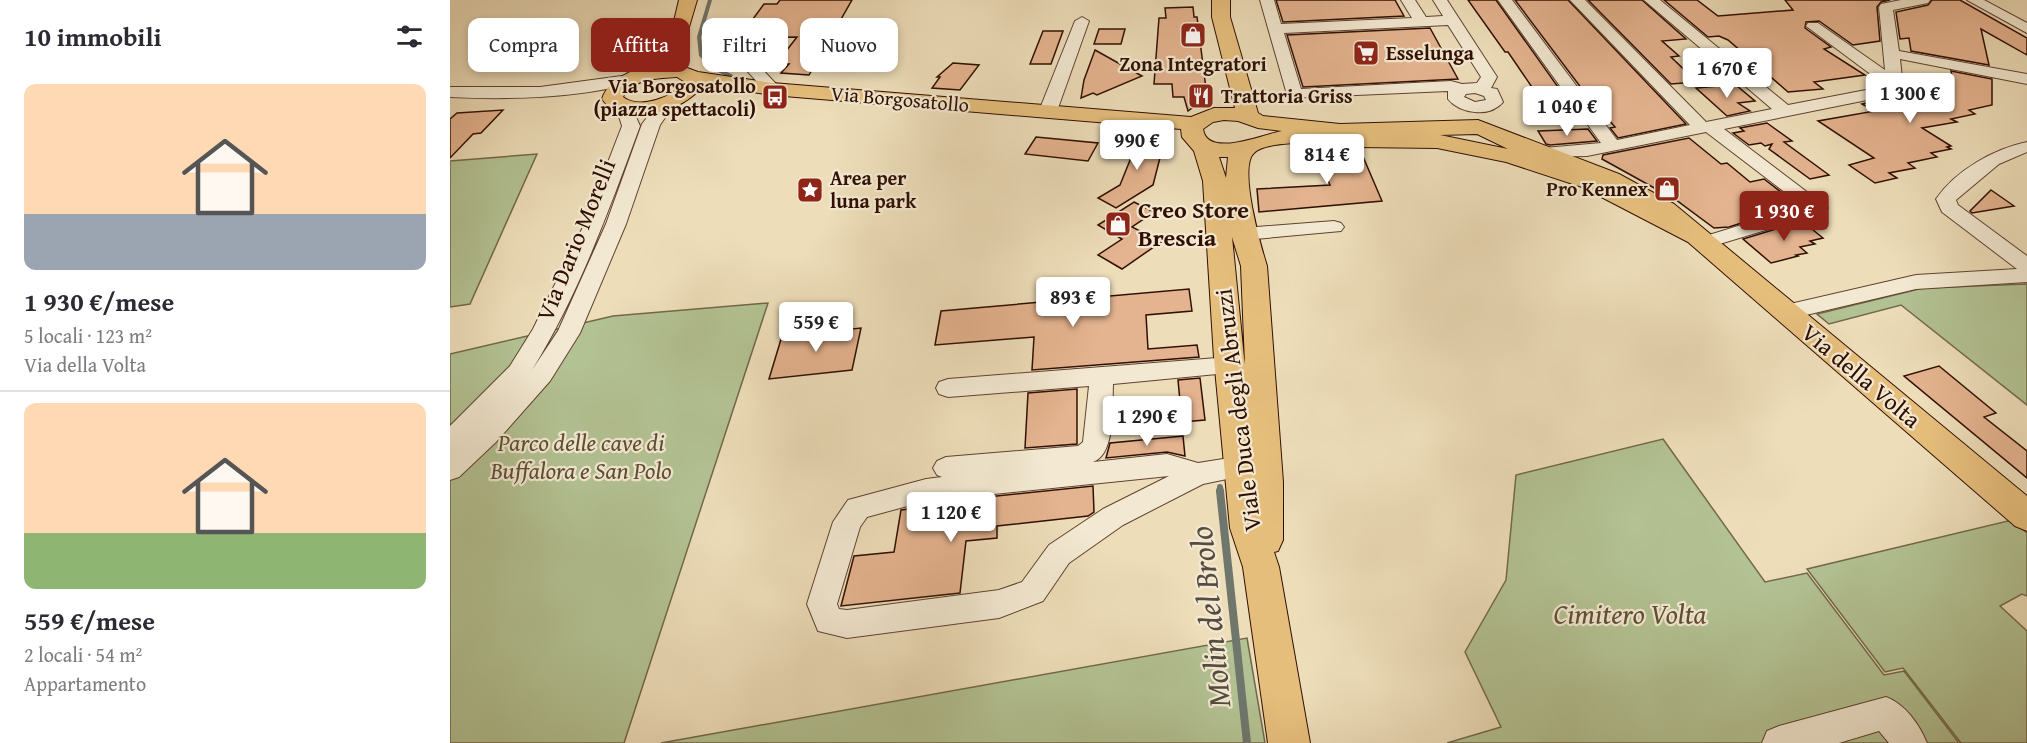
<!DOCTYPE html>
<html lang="it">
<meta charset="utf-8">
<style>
:root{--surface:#fff;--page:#f2f2f3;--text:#2b2b33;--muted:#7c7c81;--line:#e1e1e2;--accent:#8f2418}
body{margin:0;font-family:"Gentium Book Plus",serif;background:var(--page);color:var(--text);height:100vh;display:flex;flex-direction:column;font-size:22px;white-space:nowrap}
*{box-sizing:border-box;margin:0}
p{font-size:20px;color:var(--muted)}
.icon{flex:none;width:33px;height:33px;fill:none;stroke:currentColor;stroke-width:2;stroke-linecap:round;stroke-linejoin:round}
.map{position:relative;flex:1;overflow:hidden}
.details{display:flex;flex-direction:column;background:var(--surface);width:450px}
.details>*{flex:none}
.banner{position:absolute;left:18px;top:18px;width:570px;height:54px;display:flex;gap:12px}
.price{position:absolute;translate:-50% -51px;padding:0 14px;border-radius:6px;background:#fff;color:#222;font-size:20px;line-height:39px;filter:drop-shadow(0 2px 3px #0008)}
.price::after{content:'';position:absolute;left:50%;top:36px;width:18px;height:14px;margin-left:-9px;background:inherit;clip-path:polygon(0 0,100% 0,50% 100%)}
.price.on{background:var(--accent);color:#fff}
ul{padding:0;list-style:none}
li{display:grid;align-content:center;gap:12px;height:318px;padding:0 24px}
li+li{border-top:2px solid var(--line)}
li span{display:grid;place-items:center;height:186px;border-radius:12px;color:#555}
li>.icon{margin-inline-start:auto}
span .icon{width:108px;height:108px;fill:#fffc;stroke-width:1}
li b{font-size:26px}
h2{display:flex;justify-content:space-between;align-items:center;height:72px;padding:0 24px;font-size:26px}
.pill{padding:0 21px;border-radius:12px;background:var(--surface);box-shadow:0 3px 9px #0003;font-size:21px;line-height:54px}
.pill.on{background:var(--accent);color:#fff}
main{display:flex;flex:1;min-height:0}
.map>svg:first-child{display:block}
</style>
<main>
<section class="details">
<h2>10 immobili<svg class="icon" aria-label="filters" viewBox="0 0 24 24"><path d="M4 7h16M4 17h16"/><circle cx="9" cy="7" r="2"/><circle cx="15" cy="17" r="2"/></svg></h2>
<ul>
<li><span style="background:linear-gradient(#ffd9b3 70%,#9aa5b1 0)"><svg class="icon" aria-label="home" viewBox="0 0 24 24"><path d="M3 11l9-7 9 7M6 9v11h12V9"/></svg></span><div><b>1 930 €/mese</b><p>5 locali · 123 m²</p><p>Via della Volta</p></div></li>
<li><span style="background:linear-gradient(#ffd9b3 70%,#8fb573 0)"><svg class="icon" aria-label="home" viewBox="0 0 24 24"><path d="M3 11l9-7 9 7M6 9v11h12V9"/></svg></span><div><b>559 €/mese</b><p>2 locali · 54 m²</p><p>Appartamento</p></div></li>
</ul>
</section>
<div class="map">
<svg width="1577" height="743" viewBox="0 0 1577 743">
<rect width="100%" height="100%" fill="#edddb9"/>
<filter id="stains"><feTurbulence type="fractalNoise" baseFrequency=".00333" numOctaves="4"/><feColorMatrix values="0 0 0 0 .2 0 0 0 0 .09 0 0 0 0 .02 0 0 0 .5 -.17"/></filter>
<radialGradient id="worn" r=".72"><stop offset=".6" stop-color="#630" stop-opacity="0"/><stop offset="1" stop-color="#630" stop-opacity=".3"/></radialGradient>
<g fill="#b3c293" stroke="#72684a" stroke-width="1.5">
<path d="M87,154L20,304L0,307V161Z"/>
<path d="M1577,284V405L1451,305L1379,324L1367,314L1473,288Z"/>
<path d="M318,303L174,743H0V354L163,316Z"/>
<path d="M1213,439L1315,582L1357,573L1434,675L1454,671L1509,743H997L1051,727L1015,652L1056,580L1066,475Z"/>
<path d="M1562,520L1577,533V596L1572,594L1550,606L1577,631V743H1511L1453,668L1435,672L1357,569Z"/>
<path d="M797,638L815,743H211Z"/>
</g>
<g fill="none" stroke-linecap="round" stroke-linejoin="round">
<path stroke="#6f766c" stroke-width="4" d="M260,0L249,37L251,55L266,69L281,76"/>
<path stroke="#6f766c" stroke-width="6" d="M770,487L771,493"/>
<path stroke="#6f766c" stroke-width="8" d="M770,491L797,743"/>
</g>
<g fill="#e4b38f" stroke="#300f02" stroke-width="1.5">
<path d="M330,0H402L359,75L331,73L339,64H326L347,37L289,38L314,4H327Z"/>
<path d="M826,0H945L954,16L833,22Z"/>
<path d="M1018,0H1046L1113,94L1088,96L1058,52H1055Z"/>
<path d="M1065,0H1118L1236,124L1168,138L1160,128L1165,127L1135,93Z"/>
<path d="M1138,0H1192L1236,39L1212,41L1229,56L1221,57L1247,82L1221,84Z"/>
<path d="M1214,0H1247L1268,16L1343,10L1335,0H1440L1431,2L1427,7L1430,41L1403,45L1369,21L1356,22L1355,28L1381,47L1374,49L1415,75L1364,82L1373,89L1338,92L1278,40L1269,36L1258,37Z"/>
<path d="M1482,0H1510L1577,38V55L1531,29L1539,65L1461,51L1459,38L1450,39L1446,12L1478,5Z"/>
<path d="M743,7L744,17H747L757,97L738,111L734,97H723L722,84H704L709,18H716L715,8Z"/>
<path d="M980,28L1008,79L853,87L837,35Z"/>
<path d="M649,29H675L671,44H644Z"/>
<path d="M593,31H613L601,64H580Z"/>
<path d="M645,50L679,69L692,76L647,95L643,93L631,98L634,80Z"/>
<path d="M503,63L529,65L510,90L482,88L490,77H487Z"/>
<path d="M1501,71L1542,79V105L1519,110L1525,114L1501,119L1507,122L1472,128L1501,146L1497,147L1501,149L1481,153L1487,157L1458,163L1465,168L1439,173L1447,178L1425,183L1399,165L1424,158L1368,121L1425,111L1412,104L1503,81Z"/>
<path d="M1281,85L1287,86L1305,101L1288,103L1300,111L1277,116L1246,88Z"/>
<path d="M53,110L31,133L23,134L0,158V119L7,113Z"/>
<path d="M1317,123L1342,141L1334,142L1379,175L1360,179L1319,149L1322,144L1315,146L1311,143L1299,145L1283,133L1294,131L1290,128Z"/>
<path d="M693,128L706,129L701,148L712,150L703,185L666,208L648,198L670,185Z"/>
<path d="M1138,129L1147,141L1100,145L1096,144L1088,131Z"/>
<path d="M586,137L648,143L638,161L575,154Z"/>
<path d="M1239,138L1271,164L1277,163L1300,182L1314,179L1348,205L1279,227L1264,228L1226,200L1152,159L1153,155Z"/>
<path d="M865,148L911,152L932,201L809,212L807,189L880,185Z"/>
<path d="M1541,190L1564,206L1522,213L1520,211Z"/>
<path d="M684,202L704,212L682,227L711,242L672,269L648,255L672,239L648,225Z"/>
<path d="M1352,221L1373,238L1360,241L1365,244L1350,247L1357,253L1346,255L1348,256L1321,263L1293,239Z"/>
<path d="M739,289L742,311L696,315L698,349L747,345L749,357L582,370L584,337L485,345L491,311Z"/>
<path d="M411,328L402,370L319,379L332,336Z"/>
<path d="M1489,366L1546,413L1534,417L1577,451V478L1454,376Z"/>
<path d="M750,378L755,420L732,422L728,380Z"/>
<path d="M627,389V444L575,448L578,393Z"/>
<path d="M733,436L735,456L717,452L656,458L660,443Z"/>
<path d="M643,486L644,512L638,516L547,526V538L516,541L510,593L391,606L404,556L444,552L451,510L517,502L518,499Z"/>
</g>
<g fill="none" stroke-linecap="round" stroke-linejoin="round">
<defs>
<g id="minor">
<path d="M810,0H824L831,24L962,18L951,0H965L976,17L993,16L983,0H997L1047,77L1041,88L1047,89L1053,102C1040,118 1010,114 998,99V91L838,98ZM998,25L1031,77L1027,83L1012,84L1001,81L851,89L834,33ZM1025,93L1034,96L1036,100L1025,102L1014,97L1016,94Z"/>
<path d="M1048,0H1062L1167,140L1240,125L1120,0H1135L1256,122L1322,109L1194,0H1210L1338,105L1416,90L1434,80L1423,76L1356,26L1358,23H1368L1435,70L1429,7L1431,4L1451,0H1480L1478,3L1443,10L1449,51L1577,74V84L1450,59L1452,78L1443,89L1427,98L1274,129L1378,208L1375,212L1253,249L1246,247L1243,243L1246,239L1353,206L1256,132L1137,156L1088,157L1085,153L1088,149L1094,148L1151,143Z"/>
<path d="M1517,0H1534L1577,23V33Z"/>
<path d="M632,17L639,21L607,111L604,115H592L589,111L625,21Z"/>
<path d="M280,38L285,40L328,86L330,89L328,92H316L275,46L272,43L275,40Z"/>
<path d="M179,75L187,80L185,83C125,98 61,100 0,97V87H90Z"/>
<path d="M217,98L225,103L210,125L176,224L130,333L100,381L46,442L9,477L0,480V426L60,366L83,329L133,227L172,126L166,107L168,103H180L190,126C159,210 129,294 82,370L108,331L156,224L192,124L211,99Z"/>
<path d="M1577,142V152L1549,164L1506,200L1508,205L1577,256V282L1466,289L1335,320L1327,317L1324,312L1327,307L1466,275L1567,269L1492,212L1486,199C1506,170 1544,149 1577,142Z"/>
<path d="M884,221L891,223L894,227L891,231L794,240L787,238L784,234L787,230L794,228Z"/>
<path d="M780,357L788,360L792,366L788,372L663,384C662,405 666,454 643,462L717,454L748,463L792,456L801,460L805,467L801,474L753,484L673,525L619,563L593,601L549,618L397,638L368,631L357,604L383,522L398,500L476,479L492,477L487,475L483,468L487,461L496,457L628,446L633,442L639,386L498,397L489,394L486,388L489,382L498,379ZM719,476L653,509L599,545L572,582L549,590L397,610L389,609L387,604L410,527L417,517L476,501Z"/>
<path d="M1436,697C1455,704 1469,724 1477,743H1439L1429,731L1389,743H1312L1317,731L1329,726Z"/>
</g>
<path id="major" d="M229,0H247L234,44L219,65H229L248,72L322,83L741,117L764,108H785L762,17V0H780V17L808,113L813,116L890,124L1028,120L1169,174L1224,204L1577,496V531L1565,526L1238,242L1132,187L1056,162L987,148L907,147L844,143C833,144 812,145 804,153C788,167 811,247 817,266L833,482V540L828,551L824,552L829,567L860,743H818L793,567L780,528L764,358L753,181L744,151L732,137L731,129L322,95L253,85C236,111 173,130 152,99C161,71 195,73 212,49C222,36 225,16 229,0ZM227,77L235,82C223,97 190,110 173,97C180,79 210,78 227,77ZM774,120L788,121L808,128L832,131C814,134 757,159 753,129L763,122ZM1027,134L1058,149L990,135ZM769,157H778L776,178ZM782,237L791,266L795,364L794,358Z"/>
</defs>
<use href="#minor" stroke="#5f4230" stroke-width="2"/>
<use href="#major" stroke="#300f02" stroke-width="2"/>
<use href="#minor" fill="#f3e9d2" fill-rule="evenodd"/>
<use href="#major" fill="#e6be7c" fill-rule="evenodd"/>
</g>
<defs>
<symbol id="shop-square" viewBox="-11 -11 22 22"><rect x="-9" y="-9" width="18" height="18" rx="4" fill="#8f2418" stroke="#f3e9d2"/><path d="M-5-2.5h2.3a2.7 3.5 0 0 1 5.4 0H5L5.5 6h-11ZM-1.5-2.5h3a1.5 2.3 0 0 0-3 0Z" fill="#fff"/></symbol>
<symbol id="supermarket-square" viewBox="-11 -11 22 22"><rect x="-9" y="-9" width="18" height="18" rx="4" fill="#8f2418" stroke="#f3e9d2"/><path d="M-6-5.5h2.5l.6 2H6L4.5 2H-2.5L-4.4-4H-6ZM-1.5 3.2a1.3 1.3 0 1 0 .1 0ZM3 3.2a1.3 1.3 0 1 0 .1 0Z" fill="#fff"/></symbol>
<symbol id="restaurant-square" viewBox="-11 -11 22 22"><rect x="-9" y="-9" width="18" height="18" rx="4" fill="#8f2418" stroke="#f3e9d2"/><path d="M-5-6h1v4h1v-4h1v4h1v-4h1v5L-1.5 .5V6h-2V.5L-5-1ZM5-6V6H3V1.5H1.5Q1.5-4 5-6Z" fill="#fff"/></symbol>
<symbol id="bus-square" viewBox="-11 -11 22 22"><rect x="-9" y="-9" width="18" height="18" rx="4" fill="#8f2418" stroke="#f3e9d2"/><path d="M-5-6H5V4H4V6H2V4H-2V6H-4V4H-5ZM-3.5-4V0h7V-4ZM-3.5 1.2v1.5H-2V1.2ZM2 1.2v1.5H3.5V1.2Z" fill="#fff"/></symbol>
<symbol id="sight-square" viewBox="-11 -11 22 22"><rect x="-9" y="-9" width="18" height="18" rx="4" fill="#8f2418" stroke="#f3e9d2"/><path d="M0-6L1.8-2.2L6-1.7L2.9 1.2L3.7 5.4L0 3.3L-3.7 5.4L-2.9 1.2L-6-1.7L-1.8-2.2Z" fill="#fff"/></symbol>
</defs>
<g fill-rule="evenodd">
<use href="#shop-square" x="728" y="20" width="30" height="30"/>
<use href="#supermarket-square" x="901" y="38" width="30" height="30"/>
<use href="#restaurant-square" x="736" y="81" width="30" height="30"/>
<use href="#bus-square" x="310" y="82" width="30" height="30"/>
<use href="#shop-square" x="1202" y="174" width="30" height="30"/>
<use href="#sight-square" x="345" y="175" width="30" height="30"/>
<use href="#shop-square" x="653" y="209" width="30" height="30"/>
</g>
<g text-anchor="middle" stroke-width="4.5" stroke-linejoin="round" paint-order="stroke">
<g font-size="20" font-weight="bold" fill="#300f02" stroke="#f3e9d2" text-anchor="start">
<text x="936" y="60">Esselunga</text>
<text x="743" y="71" text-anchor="middle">Zona Integratori</text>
<text x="306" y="93" text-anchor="end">Via Borgosatollo<tspan x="306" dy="23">(piazza spettacoli)</tspan></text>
<text x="771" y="103">Trattoria Griss</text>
<text x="380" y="185">Area per<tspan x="380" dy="23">luna park</tspan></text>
<text x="1198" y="196" text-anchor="end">Pro Kennex</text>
</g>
<g font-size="20" fill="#300f02" stroke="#f3e9d2">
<text transform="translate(450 99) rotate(5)" y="7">Via Borgosatollo</text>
</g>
<g font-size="24" font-weight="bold" fill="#300f02" stroke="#f3e9d2" text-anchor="start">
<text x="688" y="218">Creo Store<tspan x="688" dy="28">Brescia</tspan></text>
</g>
<g font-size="24" fill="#300f02" stroke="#f3e9d2">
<text transform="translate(126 240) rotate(-68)" y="8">Via Dario Morelli</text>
<text transform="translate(1411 376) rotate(40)" y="8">Via della Volta</text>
<text transform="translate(788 410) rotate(-97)" y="8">Viale Duca degli Abruzzi</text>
</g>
<g font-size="24" font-style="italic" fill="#5e4e35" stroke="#f3e9d2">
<text x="131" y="451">Parco delle cave di<tspan x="131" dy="28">Buffalora e San Polo</tspan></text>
</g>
<g font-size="28" font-style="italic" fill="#5e4e35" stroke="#f3e9d2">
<text x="1180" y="624">Cimitero Volta</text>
</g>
<g font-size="32" font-style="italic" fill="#554b40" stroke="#f3e9d2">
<text transform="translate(760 617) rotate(-96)" y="11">Molin del Brolo</text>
</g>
</g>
<rect width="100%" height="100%" filter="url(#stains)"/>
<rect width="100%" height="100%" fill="url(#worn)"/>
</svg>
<b class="price" style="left:1277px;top:99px">1 670 €</b>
<b class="price" style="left:1460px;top:124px">1 300 €</b>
<b class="price" style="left:1117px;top:137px">1 040 €</b>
<b class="price" style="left:687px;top:171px">990 €</b>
<b class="price" style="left:877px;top:185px">814 €</b>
<b class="price on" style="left:1334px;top:242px">1 930 €</b>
<b class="price" style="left:623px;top:328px">893 €</b>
<b class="price" style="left:366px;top:353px">559 €</b>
<b class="price" style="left:697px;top:447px">1 290 €</b>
<b class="price" style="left:501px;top:543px">1 120 €</b>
<div class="banner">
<a class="pill">Compra</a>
<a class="pill on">Affitta</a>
<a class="pill">Filtri</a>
<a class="pill">Nuovo</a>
</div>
</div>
</main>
